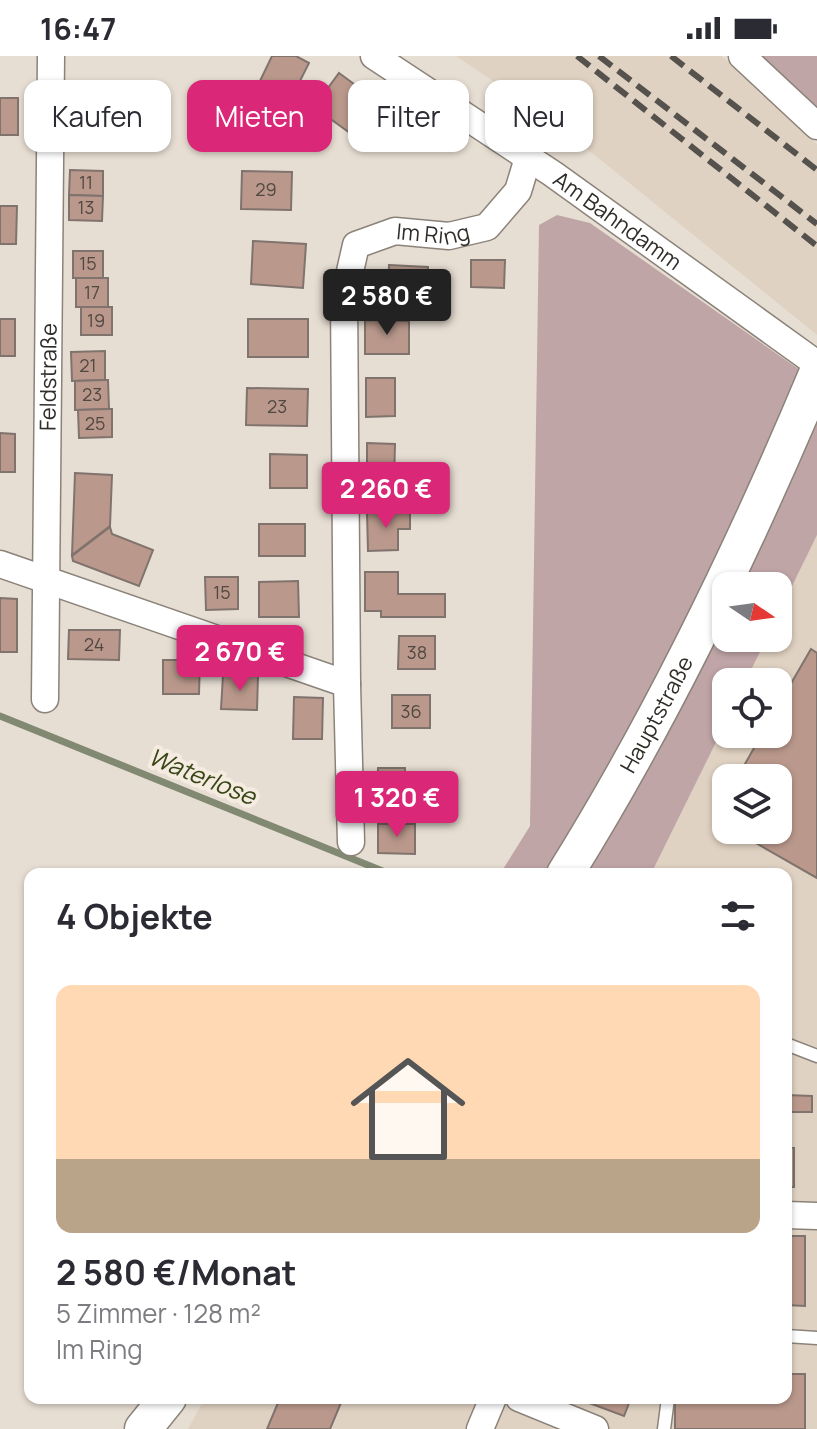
<!DOCTYPE html>
<html lang="de">
<meta charset="utf-8">
<style>
:root{--surface:#fff;--page:#f2f2f3;--text:#2b2b33;--muted:#7c7c81;--accent:#db2777}
body{margin:0;font-family:Manrope,sans-serif;background:var(--page);color:var(--text);height:100vh;display:flex;flex-direction:column;font-size:30px;white-space:nowrap}
*{box-sizing:border-box;margin:0}
p{font-size:26px;color:var(--muted)}
.icon{flex:none;width:44px;height:44px;fill:none;stroke:currentColor;stroke-width:2;stroke-linecap:round;stroke-linejoin:round}
.map{position:relative;flex:1;overflow:hidden}
.sheet{position:absolute;left:24px;top:812px;width:768px;height:536px;display:flex;flex-direction:column;background:var(--surface);border-radius:16px;box-shadow:0 2px 6px #0004}
.sheet>*{flex:none}
.top-card{position:absolute;left:24px;top:24px;width:770px;height:72px;display:flex;gap:16px}
.needle{width:52px;rotate:103deg}
.tools{position:absolute;left:712px;top:516px;display:grid;gap:16px}
.tools a{display:grid;place-items:center;width:80px;height:80px;border-radius:16px;background:var(--surface);box-shadow:0 2px 6px #0004;font-size:40px}
.price{position:absolute;translate:-50% -68px;padding:0 18px;border-radius:8px;background:var(--accent);color:#fff;font-size:26px;line-height:52px;filter:drop-shadow(0 2px 4px #0008)}
.price::after{content:'';position:absolute;left:50%;top:48px;width:24px;height:18px;margin-left:-12px;background:inherit;clip-path:polygon(0 0,100% 0,50% 100%)}
.price.current{background:#222;color:#fff}
ul{padding:0;list-style:none}
li{display:grid;align-content:center;gap:16px;height:424px;padding:0 32px}
li span{display:grid;place-items:center;height:248px;border-radius:16px;color:#555}
li>.icon{margin-inline-start:auto}
span .icon{width:144px;height:144px;fill:#fffc;stroke-width:1}
li b{font-size:34px}
h2{display:flex;justify-content:space-between;align-items:center;height:96px;padding:0 32px;font-size:34px}
.chip{padding:0 28px;border-radius:16px;background:var(--surface);box-shadow:0 2px 6px #0004;font-size:28px;line-height:72px}
.chip.current{background:var(--accent);color:#fff}
.status{display:flex;justify-content:space-between;align-items:center;height:56px;padding:0 40px;background:var(--surface);direction:ltr}
.status svg{height:22px;fill:currentColor}
.map>svg:first-child{display:block}
</style>
<div class="status"><b>16:47</b><svg viewBox="0 0 49 12"><path d="M0 12V9h3v3zM5 12V6h3v6zM10 12V3h3v9zM15 12V0h3v12zM26 1h20v11H26zM47 4h2v5h-2z"/></svg></div>
<div class="map">
<svg width="817" height="1373" viewBox="0 0 817 1373">
<rect width="100%" height="100%" fill="#e7ded3"/>
<g fill="#e0d2c2" fill-rule="evenodd">
<path d="M456,0H722L817,88V279L555,67Z"/>
<path d="M817,479V1373H188L205,1342H786V818H651L726,666V678H778V626H745L767,582H778V559ZM726,722H778V774H726Z"/>
</g>
<g fill="#c0a5a7">
<path d="M758,0H817V56Z"/>
<path d="M557,159L590,167L800,314L710,521L646,644L558,795L544,818H500L530,770L539,169Z"/>
<path d="M817,356V479L778,559V530H744Z"/>
<path d="M726,564V582H767L745,626H726V666L651,818H582L666,679Z"/>
</g>
<g fill="none" stroke-linecap="round" stroke-linejoin="round">
<path stroke="#818972" stroke-width="7" d="M0,660L390,818"/>
</g>
<g fill="#ba998c" stroke="#80736e" stroke-width="2">
<path d="M272,0H296L309,7L291,43L259,27Z"/>
<path d="M339,17L399,61L385,81L359,63L350,77L314,51Z"/>
<path d="M72,31L103,32V56L71,55Z"/>
<rect x="0" y="42" width="18" height="37"/>
<path d="M71,55L103,56V80H70Z"/>
<path d="M70,114L103,115V140L69,139Z"/>
<path d="M242,115L292,116L291,154L241,153Z"/>
<path d="M69,139L103,140L102,165L69,164Z"/>
<path d="M0,150H17L16,188H0Z"/>
<path d="M253,185L306,188L303,232L251,228Z"/>
<rect x="73" y="195" width="30" height="27"/>
<path d="M471,204H505L504,232L471,231Z"/>
<path d="M389,209L428,211L427,240L388,238Z"/>
<rect x="76" y="222" width="32" height="29"/>
<rect x="81" y="251" width="31" height="28"/>
<rect x="0" y="263" width="15" height="37"/>
<rect x="248" y="263" width="60" height="38"/>
<path d="M365,264L409,265V298H365Z"/>
<path d="M105,295V324L72,325L71,296Z"/>
<path d="M366,322H395V360L366,361Z"/>
<path d="M105,324H108L109,353L75,354V325Z"/>
<path d="M247,332L308,333L307,370L246,369Z"/>
<path d="M109,353H112V381L79,382L78,354Z"/>
<path d="M0,377L15,378V416H0Z"/>
<path d="M367,387L395,388L394,427H367Z"/>
<path d="M270,398L307,399V432H270Z"/>
<path d="M75,417L112,419L110,470L72,499Z"/>
<path d="M410,456V473H398V494L368,495L367,457Z"/>
<rect x="259" y="468" width="46" height="32"/>
<path d="M110,471L112,478L153,494L139,530L73,505L72,500Z"/>
<path d="M365,516H398V538H445V561H381V555H365Z"/>
<path d="M205,521H238V553L206,554Z"/>
<path d="M298,525L299,561H259V526Z"/>
<path d="M0,542L17,543V596H0Z"/>
<path d="M69,574H120L119,604L68,603Z"/>
<path d="M399,580H435V613H398Z"/>
<path d="M811,593L817,597V822L733,774H778V722H737L762,678H778V650Z"/>
<path d="M163,604H200L199,638H163Z"/>
<path d="M223,619L258,620L257,654L221,653Z"/>
<rect x="392" y="639" width="38" height="33"/>
<path d="M294,641L323,642L322,683H293Z"/>
<path d="M378,712H405L404,747L377,746Z"/>
<path d="M726,742V770L714,763Z"/>
<path d="M378,768H415V798L378,797Z"/>
<path d="M786,1039L812,1040V1056H786Z"/>
<rect x="786" y="1092" width="8" height="39"/>
<path d="M786,1180H805V1250L786,1249Z"/>
<path d="M786,1318H805V1373H675V1342H786Z"/>
<path d="M280,1342H343L330,1373H267Z"/>
<path d="M576,1342H631L624,1360Z"/>
</g>
<g fill="none" stroke-linecap="round" stroke-linejoin="round">
<defs>
<g id="lane">
<path d="M786,988L817,1000"/>
<path d="M786,1280L817,1282"/>
<path d="M664,1373L668,1342"/>
</g>
<g id="street">
<path id="s1" d="M374,0L553,118L817,308"/>
<path d="M742,0L817,70"/>
<path d="M0,508L347,628"/>
<path id="s2" d="M45,643L51,0"/>
<path id="s3" d="M351,786L347,628L344,242L356,189L395,175L449,180L487,171L518,135L528,102"/>
<path d="M786,1159L817,1160"/>
<path d="M519,1342L595,1373"/>
<path d="M480,1373L493,1342"/>
</g>
<g id="secondary">
<path id="s4" d="M565,818C664,659 745,490 817,318"/>
<path d="M143,1373L168,1342"/>
</g>
</defs>
<use href="#lane" stroke="#8b8279" stroke-width="15"/>
<use href="#street" stroke="#8b8279" stroke-width="29"/>
<use href="#secondary" stroke="#8b8279" stroke-width="39"/>
<use href="#lane" stroke="#fff" stroke-width="12"/>
<use href="#street" stroke="#fff" stroke-width="26"/>
<use href="#secondary" stroke="#fff" stroke-width="36"/>
<g stroke="#55514c" stroke-width="6" stroke-dasharray="16 8" stroke-linecap="butt">
<path d="M577,0L817,190"/>
<path d="M599,0L817,168"/>
<path d="M671,0L817,114"/>
</g>
</g>
<g text-anchor="middle" stroke-width="8" stroke-linejoin="round" paint-order="stroke">
<g font-size="18" fill="#524842">
<text x="86" y="133">11</text>
<text x="266" y="140">29</text>
<text x="86" y="158">13</text>
<text x="88" y="214">15</text>
<text x="92" y="243">17</text>
<text x="96" y="271">19</text>
<text x="88" y="316">21</text>
<text x="92" y="345">23</text>
<text x="277" y="357">23</text>
<text x="95" y="374">25</text>
<text x="222" y="543">15</text>
<text x="94" y="595">24</text>
<text x="417" y="603">38</text>
<text x="411" y="662">36</text>
</g>
<g font-size="22" fill="#302d29" stroke="#f5ebe0">
<text dy="8" stroke="none"><textPath href="#s1" startOffset="294">Am Bahndamm</textPath></text>
<text dy="8" stroke="none"><textPath href="#s3" startOffset="678">Im Ring</textPath></text>
<text dy="8" stroke="none"><textPath href="#s2" startOffset="322">Feldstraße</textPath></text>
<text dy="8" stroke="none"><textPath href="#s4" startOffset="184">Hauptstraße</textPath></text>
</g>
<g font-size="24" font-style="italic" fill="#364615" stroke="#f5ebe0">
<text transform="translate(202 721) rotate(22)" y="8">Waterlose</text>
</g>
</g>
</svg>
<div class="tools">
<a><svg class="needle" viewBox="-14 -14 28 28"><path d="M0-13l5 13h-10z" fill="#e53935"/><path d="M0 13l5-13h-10z" fill="#7c7c81"/></svg></a>
<a><svg class="icon" aria-label="locate" viewBox="0 0 24 24"><circle cx="12" cy="12" r="6"/><path d="M12 2v4M12 18v4M2 12h4M18 12h4"/></svg></a>
<a><svg class="icon" aria-label="layers" viewBox="0 0 24 24"><path d="M12 4l9 5-9 5-9-5zM3 14l9 5 9-5"/></svg></a>
</div>
<b class="price current" style="left:387px;top:281px">2 580 €</b>
<b class="price" style="left:386px;top:474px">2 260 €</b>
<b class="price" style="left:240px;top:637px">2 670 €</b>
<b class="price" style="left:397px;top:783px">1 320 €</b>
<div class="top-card">
<a class="chip">Kaufen</a>
<a class="chip current">Mieten</a>
<a class="chip">Filter</a>
<a class="chip">Neu</a>
</div>
<section class="sheet">
<h2>4 Objekte<svg class="icon" aria-label="filters" viewBox="0 0 24 24"><path d="M4 7h16M4 17h16"/><circle cx="9" cy="7" r="2"/><circle cx="15" cy="17" r="2"/></svg></h2>
<ul>
<li><span style="background:linear-gradient(#ffd9b3 70%,#b9a48a 0)"><svg class="icon" aria-label="home" viewBox="0 0 24 24"><path d="M3 11l9-7 9 7M6 9v11h12V9"/></svg></span><div><b>2 580 €/Monat</b><p>5 Zimmer · 128 m²</p><p>Im Ring</p></div></li>
</ul>
</section>
</div>
